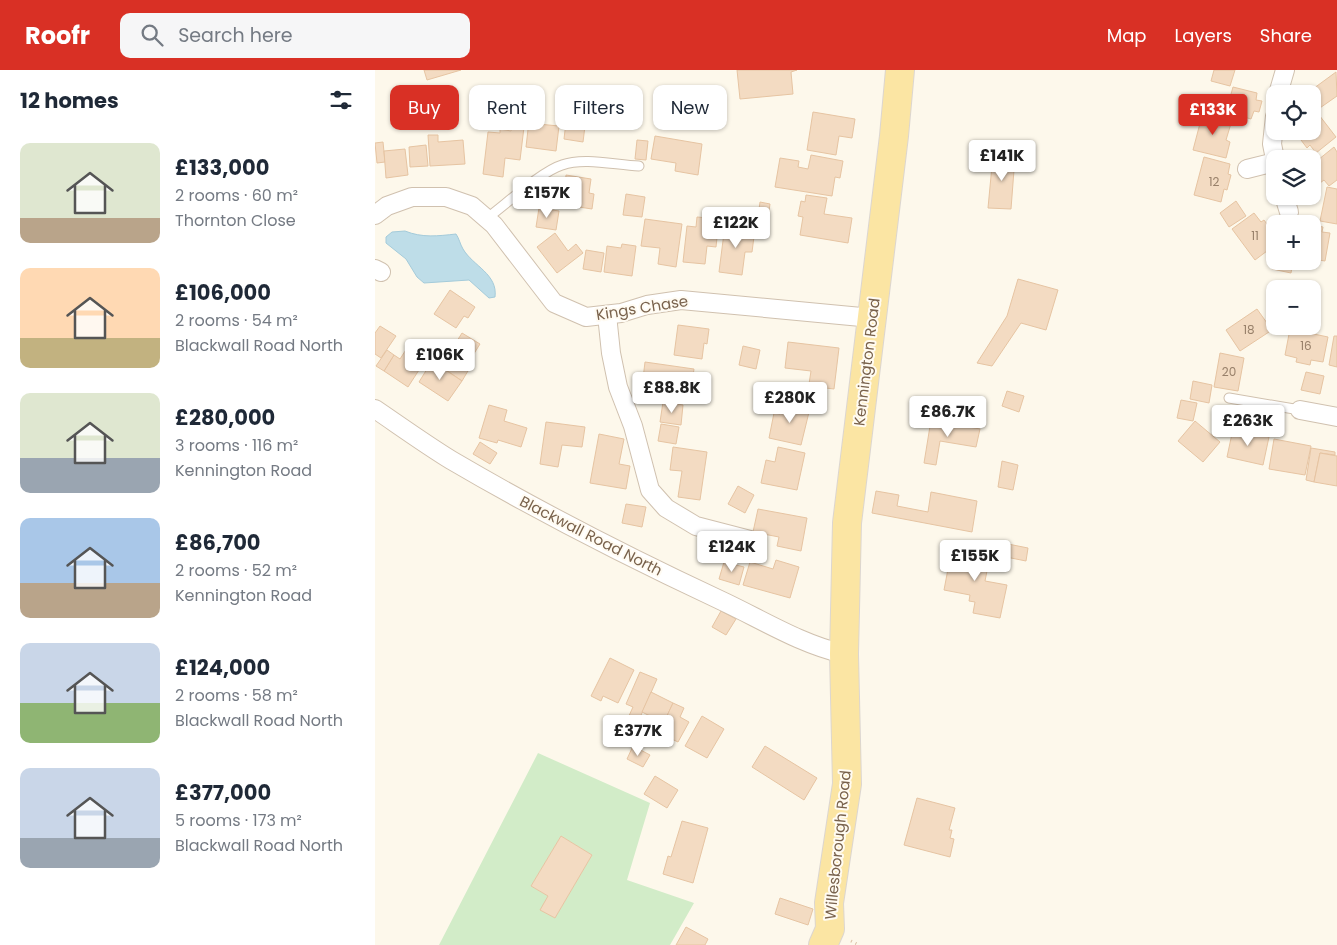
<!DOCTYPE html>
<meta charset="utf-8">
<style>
:root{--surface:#fff;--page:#f6f6f7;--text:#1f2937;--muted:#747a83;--accent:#d93025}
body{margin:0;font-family:Poppins,sans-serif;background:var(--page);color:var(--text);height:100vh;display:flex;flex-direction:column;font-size:19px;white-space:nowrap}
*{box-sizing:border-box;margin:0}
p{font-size:16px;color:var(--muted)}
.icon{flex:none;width:28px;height:28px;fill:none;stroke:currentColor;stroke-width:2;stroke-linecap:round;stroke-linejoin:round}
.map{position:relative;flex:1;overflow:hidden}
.panel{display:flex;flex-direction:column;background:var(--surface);width:375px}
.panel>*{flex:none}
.top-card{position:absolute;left:15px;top:15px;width:475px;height:45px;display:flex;gap:10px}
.tools{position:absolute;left:891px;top:15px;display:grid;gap:10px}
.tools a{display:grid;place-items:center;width:55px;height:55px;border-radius:10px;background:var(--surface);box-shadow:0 1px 4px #0004;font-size:25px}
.price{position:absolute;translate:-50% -42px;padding:0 11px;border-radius:5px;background:#fff;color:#222;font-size:16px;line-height:32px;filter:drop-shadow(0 1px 2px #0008)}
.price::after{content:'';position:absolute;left:50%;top:30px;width:15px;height:11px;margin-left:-8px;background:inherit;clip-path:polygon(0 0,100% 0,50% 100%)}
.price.selected{background:var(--accent);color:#fff}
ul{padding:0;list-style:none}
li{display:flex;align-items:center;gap:15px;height:125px;padding:0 20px}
li span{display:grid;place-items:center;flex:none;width:140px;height:100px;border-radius:10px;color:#555}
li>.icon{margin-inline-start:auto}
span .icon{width:60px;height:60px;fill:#fffc;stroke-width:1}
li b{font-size:21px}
h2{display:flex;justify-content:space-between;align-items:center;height:60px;padding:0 20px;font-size:21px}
.pill{padding:0 18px;border-radius:10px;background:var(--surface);box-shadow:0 1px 4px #0004;font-size:18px;line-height:45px}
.pill.selected{background:var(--accent);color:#fff}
header{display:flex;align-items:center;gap:30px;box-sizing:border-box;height:70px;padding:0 25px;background:var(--accent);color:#fff}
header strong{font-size:24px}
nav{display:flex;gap:28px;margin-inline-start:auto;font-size:18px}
.search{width:350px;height:45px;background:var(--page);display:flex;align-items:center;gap:12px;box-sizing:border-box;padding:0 18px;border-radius:10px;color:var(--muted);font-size:19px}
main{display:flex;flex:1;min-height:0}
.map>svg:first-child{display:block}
</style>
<header>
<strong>Roofr</strong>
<div class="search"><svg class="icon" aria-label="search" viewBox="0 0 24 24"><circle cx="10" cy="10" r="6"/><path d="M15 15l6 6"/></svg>Search here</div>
<nav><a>Map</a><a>Layers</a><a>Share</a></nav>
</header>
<main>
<section class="panel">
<h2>12 homes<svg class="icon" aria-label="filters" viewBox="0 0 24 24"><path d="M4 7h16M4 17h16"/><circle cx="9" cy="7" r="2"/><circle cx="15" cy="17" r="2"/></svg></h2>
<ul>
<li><span style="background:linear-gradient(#dfe7d0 75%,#b9a48a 0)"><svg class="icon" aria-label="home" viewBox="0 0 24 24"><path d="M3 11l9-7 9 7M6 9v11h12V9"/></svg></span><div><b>£133,000</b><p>2 rooms · 60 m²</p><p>Thornton Close</p></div></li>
<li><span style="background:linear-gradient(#ffd9b3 70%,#c2b280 0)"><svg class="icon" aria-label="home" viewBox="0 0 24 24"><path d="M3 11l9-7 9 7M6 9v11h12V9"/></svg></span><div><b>£106,000</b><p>2 rooms · 54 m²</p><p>Blackwall Road North</p></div></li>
<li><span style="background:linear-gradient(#dfe7d0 65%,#9aa5b1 0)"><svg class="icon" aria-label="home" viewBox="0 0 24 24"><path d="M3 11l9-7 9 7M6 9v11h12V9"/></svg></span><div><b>£280,000</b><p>3 rooms · 116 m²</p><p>Kennington Road</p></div></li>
<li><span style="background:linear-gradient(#a9c7e8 65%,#b9a48a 0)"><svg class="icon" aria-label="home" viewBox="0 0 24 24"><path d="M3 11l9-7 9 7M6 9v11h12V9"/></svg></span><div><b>£86,700</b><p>2 rooms · 52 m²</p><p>Kennington Road</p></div></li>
<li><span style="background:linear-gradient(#c9d6e8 60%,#8fb573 0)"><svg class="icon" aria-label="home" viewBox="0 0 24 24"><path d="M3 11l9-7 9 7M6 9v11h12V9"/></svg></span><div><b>£124,000</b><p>2 rooms · 58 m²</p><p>Blackwall Road North</p></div></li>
<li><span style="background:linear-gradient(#c9d6e8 70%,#9aa5b1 0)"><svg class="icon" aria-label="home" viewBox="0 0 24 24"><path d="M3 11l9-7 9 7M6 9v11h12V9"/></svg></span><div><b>£377,000</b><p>5 rooms · 173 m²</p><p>Blackwall Road North</p></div></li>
</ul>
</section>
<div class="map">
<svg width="962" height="875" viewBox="0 0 962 875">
<rect width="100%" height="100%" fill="#fdf8eb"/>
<path fill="#d2ecc8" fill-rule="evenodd" d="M163,683L275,733L252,810L319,833L295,875H64ZM186,766L217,785L180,848L166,840L173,826L156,816Z"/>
<path fill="#bedde8" stroke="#a4cbda" d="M30,161C47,168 63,166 81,164C84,168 85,174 88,179C98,196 123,204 120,227L114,228L94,210L49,213L42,207L31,189L11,173V167L17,162Z"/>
<g fill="#f3dbc2" stroke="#e6c4a2">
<path d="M49,0H86L52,10Z"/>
<path d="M362,0H422L416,2L418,24L365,29Z"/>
<path d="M839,0H860L855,16L836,11Z"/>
<path d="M961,2L962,26L942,40L938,33V24H931Z"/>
<path d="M858,17L882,23L881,30L887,31L884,42L879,41L876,49L851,42Z"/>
<path d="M194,26L232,31L228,58L210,56L208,72L189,69Z"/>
<path d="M941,41L961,67L941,83L935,75L932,78L923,66L925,64L923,61H938V43Z"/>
<path d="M155,42L165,43L163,54L184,56L181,81L151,77Z"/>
<path d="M438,42L480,49L477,68L464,66L461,85L432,80Z"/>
<path d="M828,42L857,50L851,70L855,72L851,88L818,80Z"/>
<path d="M138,47L150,49L145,90L130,88L128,107L108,104L113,62L125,63V59L136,61Z"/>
<path d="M53,65H63V72L88,70L90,94L55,96Z"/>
<path d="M280,66L327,74L323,105L300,101L301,93L276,89Z"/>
<path d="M262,70L273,71L271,90L260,89Z"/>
<path d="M8,72L10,92L2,93L0,73Z"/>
<path d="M51,75L53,96L35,97L34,77Z"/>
<path d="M959,77L962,82V110L954,116L949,110L945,113L938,104L943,100L938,94Z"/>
<path d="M30,79L33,105L11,108L9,81Z"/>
<path d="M436,85L468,91L465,108L460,107L457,126L400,117L405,88L424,91L423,97L433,99Z"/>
<path d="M618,85L640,87L636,139L613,138Z"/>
<path d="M829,87L855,94L853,104L856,105L852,120L849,119L846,132L819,125Z"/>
<path d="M191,105L216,109L214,123L219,124L217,139L184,134L186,116L190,117Z"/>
<path d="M952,117L962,119V154L945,151Z"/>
<path d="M251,124L270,127L267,147L248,145Z"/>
<path d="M431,125L452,128L449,144L477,148L473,173L425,165L428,147L423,146L426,131L430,132Z"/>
<path d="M861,131L871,146L854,157L845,143Z"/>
<path d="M385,132L395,134L392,155L382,154Z"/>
<path d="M164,138L184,141L181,160L161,157Z"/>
<path d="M879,143L886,152L889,150L897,161L894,162L900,170V175L880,190L857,159Z"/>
<path d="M322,147L344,149L341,177L332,176L330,194L308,192L312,156L321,157Z"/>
<path d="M270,149L307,154L301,197L283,194L285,178L266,176Z"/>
<path d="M350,155L380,159L377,182H370L367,205L344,202Z"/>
<path d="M938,155L948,157L947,162L955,163L950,191L938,189Z"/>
<path d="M180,163L193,181L201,174L208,183L182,203L162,177Z"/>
<path d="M247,174L261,176L257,206L229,202L232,176L246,178Z"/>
<path d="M211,180L229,183L226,202L208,199Z"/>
<path d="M900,187V191H918L916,203L897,199Z"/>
<path d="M643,209L683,220L671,260L646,253L617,296L602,293L632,246Z"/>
<path d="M75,220L100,237L93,248L89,246L81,258L59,244Z"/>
<path d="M900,236V256H913L912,260L896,256Z"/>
<path d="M882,239L897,260L865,281L851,260Z"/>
<path d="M303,255L334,259L332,274L329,273L327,289L299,285Z"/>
<path d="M5,256L21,266L6,288L0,284V263Z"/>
<path d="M915,259L953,267L948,292L936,290L935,295L921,292L922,288L910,285Z"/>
<path d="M87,263L105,274L95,290L77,279Z"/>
<path d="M959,266H962V297L954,295Z"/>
<path d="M413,272L464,278L459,319L451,318L449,335L429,332L431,313L434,314L436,301L410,298Z"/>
<path d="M34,275L53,286L33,317L9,301L19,285L25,289Z"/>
<path d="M368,276L385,280L381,299L364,295Z"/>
<path d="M12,280L19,285L9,301L1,296Z"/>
<path d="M845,283L869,288L863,321L839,317Z"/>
<path d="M81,284L97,294L87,311L71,300Z"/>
<path d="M57,291L87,311L73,331L44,312Z"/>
<path d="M270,292L319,299L314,332L291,329L292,321L267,317Z"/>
<path d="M931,302L949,306L945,324L926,320Z"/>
<path d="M818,311L837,315L834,333L815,329Z"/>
<path d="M632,321L649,326L644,342L627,336Z"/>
<path d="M806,330L822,333L818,351L802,348Z"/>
<path d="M288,332L308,335L306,355L285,352Z"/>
<path d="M407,332L435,338L426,375L394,368L399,343L405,344Z"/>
<path d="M114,335L132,340L129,351L152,358L146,377L123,370L122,373L104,368Z"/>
<path d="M556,350L605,359L601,377L565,371L561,395L549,393Z"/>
<path d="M820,351L845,372L828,392L803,371Z"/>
<path d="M171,352L210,357L207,377L187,375L183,397L165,394Z"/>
<path d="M286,354L304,357L301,374L283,371Z"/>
<path d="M858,359L894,367L888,395L852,387Z"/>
<path d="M224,364L249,369L244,394L255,396L251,419L215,413Z"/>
<path d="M899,369L936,376L930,405L894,399Z"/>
<path d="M105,372L122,383L115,394L98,384Z"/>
<path d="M298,377L332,382L325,430L303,427L307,401L295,400Z"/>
<path d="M403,377L430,383L422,420L386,413L391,390L400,392Z"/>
<path d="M936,378L960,382V385L945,383L939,412L931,410Z"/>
<path d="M945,383L962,386V416L939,412Z"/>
<path d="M627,391L643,395L638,420L623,417Z"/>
<path d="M363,416L379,425L370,443L353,434Z"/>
<path d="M501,421L524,425L522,436L553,442L556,422L602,431L597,462L497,443Z"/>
<path d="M251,434L271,437L267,457L247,453Z"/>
<path d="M383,439L432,448L426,481L402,476L404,467L378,462Z"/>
<path d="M618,471L653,478L651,491L616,484Z"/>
<path d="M577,478L615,486L610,511L632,515L625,548L598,543L600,532L594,531L595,525L569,520Z"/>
<path d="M401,490L424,497L415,528L368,515L375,492L398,499Z"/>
<path d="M349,492L369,497L364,515L344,509Z"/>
<path d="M346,541L361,549L351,565L337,557Z"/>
<path d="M235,588L259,600L243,633L228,626L226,631L216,626Z"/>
<path d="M265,602L282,609L263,652L253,648L258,637L251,634Z"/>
<path d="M276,622L298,633L284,663L271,656L275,646L267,642Z"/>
<path d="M298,633L309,638L305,647L314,652L303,672L284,663Z"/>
<path d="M327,646L349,659L332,688L310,676Z"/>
<path d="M258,676L275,685L268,697L252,689Z"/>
<path d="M390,676L442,708L429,730L377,697Z"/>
<path d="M280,706L303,720L292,738L269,724Z"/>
<path d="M542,728L580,738L574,760H577L575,768L579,769L575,787L529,775Z"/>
<path d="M307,751L333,758L318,813L288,804L293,786L296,787Z"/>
<path d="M186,766L217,785L180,848L165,840L173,826L156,816Z"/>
<path d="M405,828L438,839L433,855L400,844Z"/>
<path d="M311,857L333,869L330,875H301Z"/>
</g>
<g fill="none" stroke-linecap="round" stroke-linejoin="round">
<defs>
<g id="service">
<path d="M111,149C130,135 167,101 187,95C209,87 240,95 264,96"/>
<path d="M854,328L925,340"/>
</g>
<g id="minor">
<path d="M903,24L910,0"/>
<path d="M900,46L897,74L900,89"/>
<path d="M872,99L900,92"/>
<path d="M909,126L914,142"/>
<path d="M0,145L12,136L37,127H71L97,136L119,155L179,233L211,247L246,243L272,235L306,230L497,248"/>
<path d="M0,199L6,202"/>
<path d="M232,245L236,283L243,317L258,356L275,420L291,438L321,456L375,470"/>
<path d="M0,339C25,356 50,374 76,390C163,441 253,487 345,530C386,549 425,574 469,584"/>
<path d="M925,340L962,347"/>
</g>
<path id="primary" d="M448,875L455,859L454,833L472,714L469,584L472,453L519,66L525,0"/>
</defs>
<use href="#service" stroke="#d0c1af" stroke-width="11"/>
<use href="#minor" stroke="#d0c1af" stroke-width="20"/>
<use href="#primary" stroke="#dcd6d0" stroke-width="30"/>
<path stroke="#d9bfa4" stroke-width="3" stroke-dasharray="1 4" stroke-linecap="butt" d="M476,871L484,875"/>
<use href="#service" stroke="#fff" stroke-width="9"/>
<use href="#minor" stroke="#fff" stroke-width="18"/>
<use href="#primary" stroke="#fbe5a3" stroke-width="28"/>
</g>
<g text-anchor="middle" stroke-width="4" stroke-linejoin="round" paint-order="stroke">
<g font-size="12" fill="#98806a">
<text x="839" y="116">12</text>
<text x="880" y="170">11</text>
<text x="874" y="264">18</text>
<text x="931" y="280">16</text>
<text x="854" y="306">20</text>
</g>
<g font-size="15" fill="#79624c" stroke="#fffbf2">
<text transform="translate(267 238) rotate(-9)" y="5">Kings Chase</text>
<text transform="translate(492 292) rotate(-83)" y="5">Kennington Road</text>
<text transform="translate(216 466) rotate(27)" y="5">Blackwall Road North</text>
<text transform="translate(463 775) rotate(-84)" y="5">Willesborough Road</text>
</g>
</g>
</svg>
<div class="tools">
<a><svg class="icon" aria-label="locate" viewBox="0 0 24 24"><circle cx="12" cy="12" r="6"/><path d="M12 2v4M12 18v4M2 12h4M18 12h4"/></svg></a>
<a><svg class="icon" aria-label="layers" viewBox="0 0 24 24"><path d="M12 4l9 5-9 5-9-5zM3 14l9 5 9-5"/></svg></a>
<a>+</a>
<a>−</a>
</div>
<b class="price selected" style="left:838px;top:66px">£133K</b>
<b class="price" style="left:627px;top:112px">£141K</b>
<b class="price" style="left:172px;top:149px">£157K</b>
<b class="price" style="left:361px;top:179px">£122K</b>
<b class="price" style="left:65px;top:311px">£106K</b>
<b class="price" style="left:297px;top:344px">£88.8K</b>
<b class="price" style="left:415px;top:354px">£280K</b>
<b class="price" style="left:573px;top:368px">£86.7K</b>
<b class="price" style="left:873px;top:377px">£263K</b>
<b class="price" style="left:357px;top:503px">£124K</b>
<b class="price" style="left:600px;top:512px">£155K</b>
<b class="price" style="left:263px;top:687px">£377K</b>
<div class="top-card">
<a class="pill selected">Buy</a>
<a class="pill">Rent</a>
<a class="pill">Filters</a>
<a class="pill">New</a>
</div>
</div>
</main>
